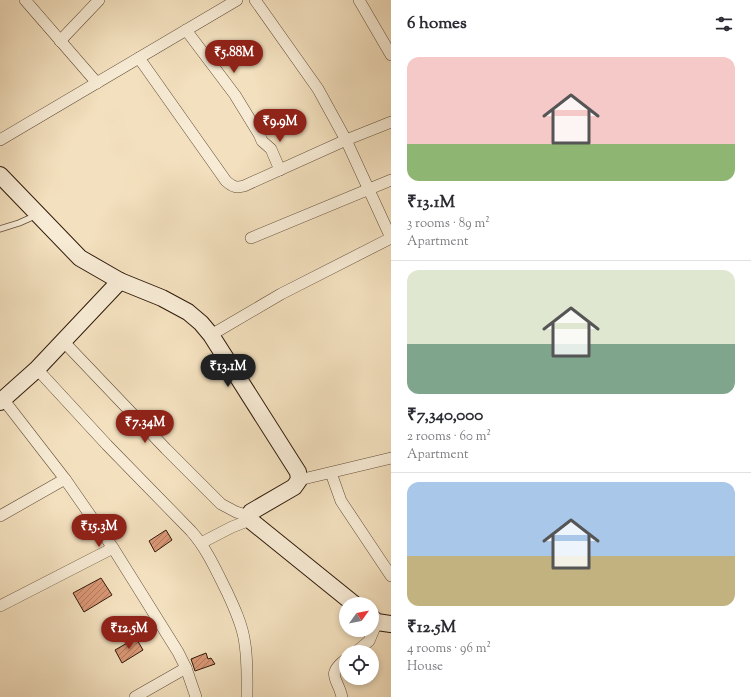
<!DOCTYPE html>
<meta charset="utf-8">
<style>
:root{--surface:#fff;--page:#f2f2f3;--text:#2b2b33;--muted:#7c7c81;--line:#e1e1e2;--accent:#8f2418}
body{margin:0;font-family:"Sorts Mill Goudy",serif;background:var(--page);color:var(--text);height:100vh;display:flex;flex-direction:column;font-size:15px;white-space:nowrap}
*{box-sizing:border-box;margin:0}
p{font-size:13px;color:var(--muted)}
.icon{flex:none;width:22px;height:22px;fill:none;stroke:currentColor;stroke-width:2;stroke-linecap:round;stroke-linejoin:round}
.map{position:relative;flex:1;overflow:hidden}
.details{display:flex;flex-direction:column;background:var(--surface);width:360px}
.details>*{flex:none}
.needle{width:26px;rotate:57deg}
.buttons{position:absolute;left:339px;top:597px;display:grid;gap:8px}
.buttons a{display:grid;place-items:center;width:40px;height:40px;border-radius:50%;background:var(--surface);box-shadow:0 2px 6px #0003;font-size:20px}
.price{position:absolute;translate:-50% -34px;padding:0 9px;border-radius:14px;background:var(--accent);color:#fff;font-size:13px;line-height:26px;filter:drop-shadow(0 1px 2px #0008)}
.price::after{content:'';position:absolute;left:50%;top:24px;width:12px;height:9px;margin-left:-6px;background:inherit;clip-path:polygon(0 0,100% 0,50% 100%)}
.price.on{background:#222;color:#fff}
ul{padding:0;list-style:none}
li{display:grid;align-content:center;gap:8px;height:212px;padding:0 16px}
li+li{border-top:1px solid var(--line)}
li span{display:grid;place-items:center;height:124px;border-radius:12px;color:#555}
li>.icon{margin-inline-start:auto}
span .icon{width:72px;height:72px;fill:#fffc;stroke-width:1}
li b{font-size:17px}
h2{display:flex;justify-content:space-between;align-items:center;height:48px;padding:0 16px;font-size:17px}
main{display:flex;flex:1;min-height:0}
.map>svg:first-child{display:block}
</style>
<main>
<div class="map">
<svg width="391" height="697" viewBox="0 0 391 697">
<defs>
<pattern id="building-hatch" width="6" height="6" patternUnits="userSpaceOnUse"><rect width="6" height="6" fill="#da9775"/><path d="M-1 1l2-2M0 6l6-6M5 7l2-2" fill="none" stroke="#b17a5e"/></pattern>
</defs>
<rect width="100%" height="100%" fill="#f3e0be"/>
<filter id="stains"><feTurbulence type="fractalNoise" baseFrequency=".005" numOctaves="4"/><feColorMatrix values="0 0 0 0 .2 0 0 0 0 .09 0 0 0 0 .02 0 0 0 .5 -.17"/></filter>
<radialGradient id="worn" r=".72"><stop offset=".6" stop-color="#630" stop-opacity="0"/><stop offset="1" stop-color="#630" stop-opacity=".3"/></radialGradient>
<g fill="url(#building-hatch)" stroke="#301a09">
<path d="M166,530L172,540L155,552L149,541Z"/>
<path d="M101,578L112,595L84,612L73,593Z"/>
<path d="M136,638L143,650L122,663L115,650Z"/>
<path d="M206,653L208,659L211,658L215,664L195,671L191,659Z"/>
</g>
<g fill="none" stroke-linecap="round" stroke-linejoin="round">
<defs>
<path id="lane" d="M0,229L19,223L37,215"/>
<g id="street">
<path d="M25,0L97,83"/>
<path d="M255,0L318,89L346,140L391,238"/>
<path d="M359,0L391,55"/>
<path d="M186,30L235,95L259,134L262,141L271,149L280,170"/>
<path d="M60,41L99,0"/>
<path d="M139,58L226,181C233,187 236,188 244,186L346,140L391,122"/>
<path d="M0,140L237,0"/>
<path d="M251,238L391,180"/>
<path d="M211,335L281,294L391,238"/>
<path d="M63,341L166,449L221,504L236,512L249,516"/>
<path d="M37,369L107,445L191,531C207,549 216,570 227,592C234,607 241,622 244,638C248,658 247,677 247,697"/>
<path d="M3,399L65,479L113,548L178,652L186,668L196,697"/>
<path d="M331,473L341,501L391,576"/>
<path d="M299,480L391,458"/>
<path d="M0,516L65,479"/>
<path d="M201,543L232,527L250,520"/>
<path d="M0,606L113,548"/>
<path d="M356,652L369,641L377,622"/>
<path d="M135,697L186,668"/>
<path d="M342,697C338,678 325,675 346,659"/>
</g>
<g id="secondary">
<path d="M0,175L80,258L120,281L162,298L188,312L201,323L211,335L298,472L299,480L294,487L251,512L249,516L250,520L354,604"/>
<path d="M0,402L37,369L120,281"/>
<path d="M372,618L377,622L391,624"/>
</g>
</defs>
<use href="#lane" stroke="#614c36" stroke-width="7"/>
<use href="#street" stroke="#614c36" stroke-width="12"/>
<use href="#secondary" stroke="#301a09" stroke-width="18"/>
<use href="#lane" stroke="#f7ebd5" stroke-width="5.5"/>
<use href="#street" stroke="#f7ebd5" stroke-width="11"/>
<use href="#secondary" stroke="#f7ebd5" stroke-width="16"/>
</g>
<rect width="100%" height="100%" filter="url(#stains)"/>
<rect width="100%" height="100%" fill="url(#worn)"/>
</svg>
<div class="buttons">
<a><svg class="needle" viewBox="-14 -14 28 28"><path d="M0-13l5 13h-10z" fill="#e53935"/><path d="M0 13l5-13h-10z" fill="#7c7c81"/></svg></a>
<a><svg class="icon" aria-label="locate" viewBox="0 0 24 24"><circle cx="12" cy="12" r="6"/><path d="M12 2v4M12 18v4M2 12h4M18 12h4"/></svg></a>
</div>
<b class="price" style="left:234px;top:74px">₹5.88M</b>
<b class="price" style="left:280px;top:143px">₹9.9M</b>
<b class="price on" style="left:228px;top:388px">₹13.1M</b>
<b class="price" style="left:145px;top:444px">₹7.34M</b>
<b class="price" style="left:99px;top:548px">₹15.3M</b>
<b class="price" style="left:129px;top:650px">₹12.5M</b>
</div>
<section class="details">
<h2>6 homes<svg class="icon" aria-label="filters" viewBox="0 0 24 24"><path d="M4 7h16M4 17h16"/><circle cx="9" cy="7" r="2"/><circle cx="15" cy="17" r="2"/></svg></h2>
<ul>
<li><span style="background:linear-gradient(#f6c9c9 70%,#8fb573 0)"><svg class="icon" aria-label="home" viewBox="0 0 24 24"><path d="M3 11l9-7 9 7M6 9v11h12V9"/></svg></span><div><b>₹13.1M</b><p>3 rooms · 89 m²</p><p>Apartment</p></div></li>
<li><span style="background:linear-gradient(#dfe7d0 60%,#7fa58c 0)"><svg class="icon" aria-label="home" viewBox="0 0 24 24"><path d="M3 11l9-7 9 7M6 9v11h12V9"/></svg></span><div><b>₹7,340,000</b><p>2 rooms · 60 m²</p><p>Apartment</p></div></li>
<li><span style="background:linear-gradient(#a9c7e8 60%,#c2b280 0)"><svg class="icon" aria-label="home" viewBox="0 0 24 24"><path d="M3 11l9-7 9 7M6 9v11h12V9"/></svg></span><div><b>₹12.5M</b><p>4 rooms · 96 m²</p><p>House</p></div></li>
</ul>
</section>
</main>
